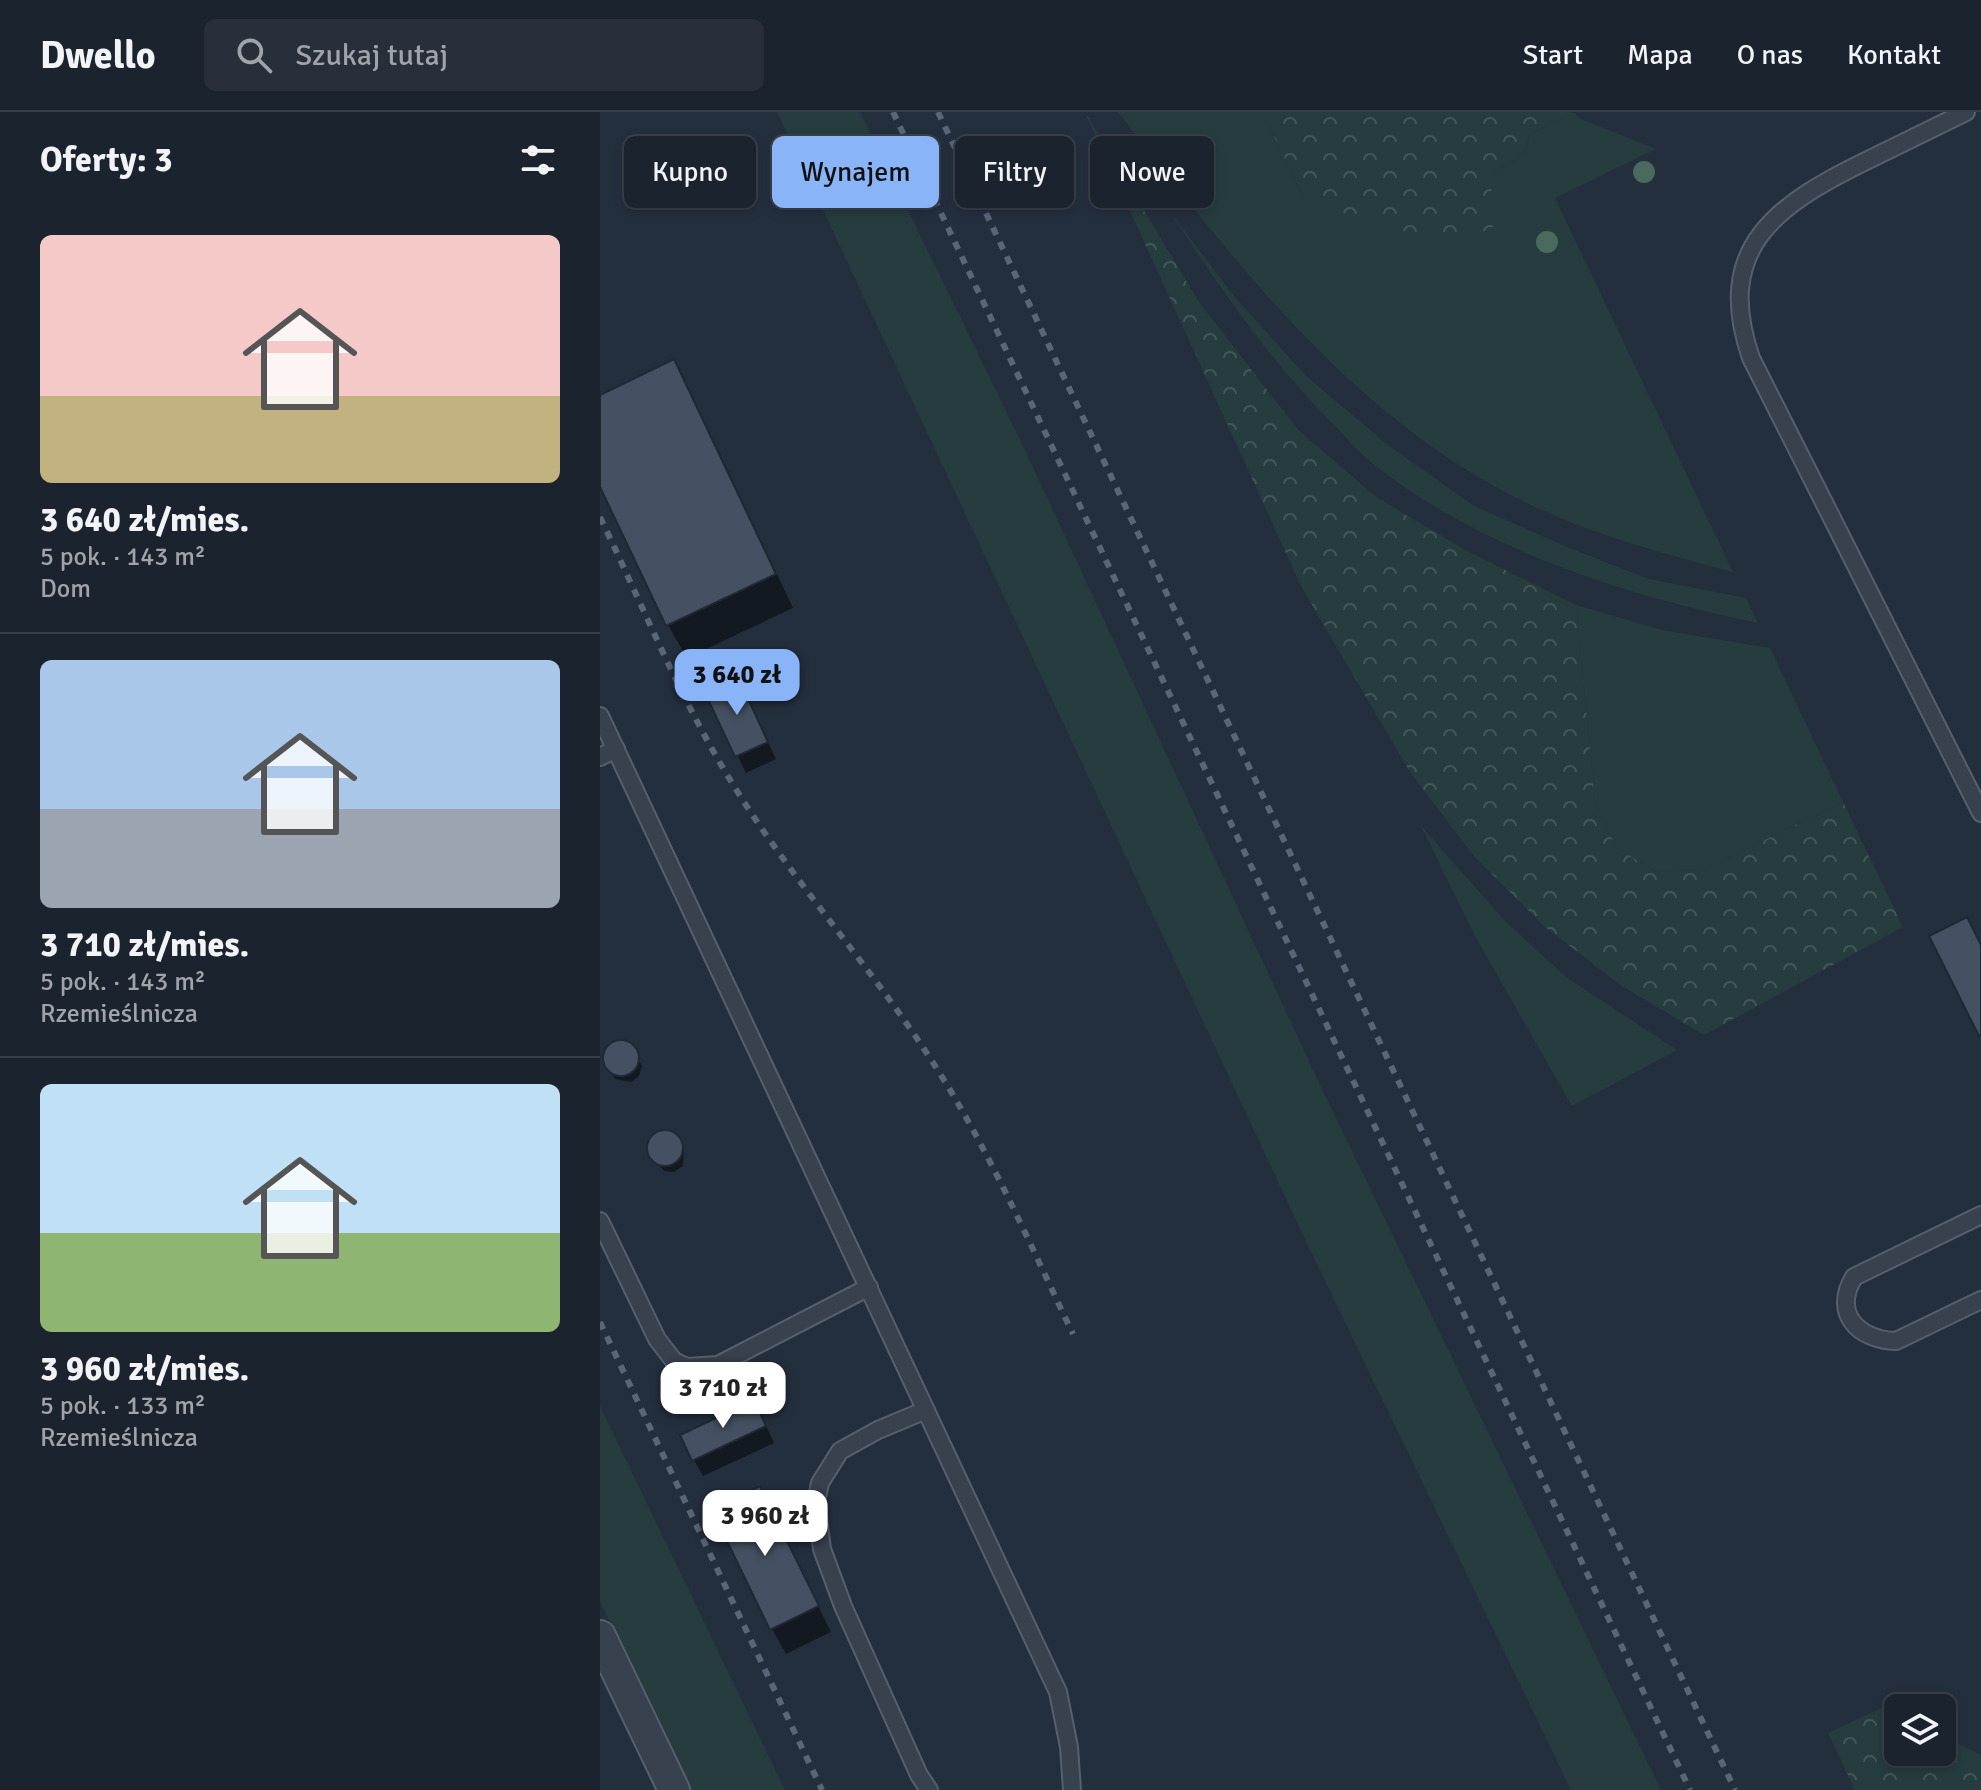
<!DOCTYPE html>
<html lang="pl">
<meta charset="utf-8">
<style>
:root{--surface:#1b232e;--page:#282f3a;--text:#f1f3f6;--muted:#a0a4aa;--line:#39404a;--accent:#8ab4f8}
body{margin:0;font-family:Signika,sans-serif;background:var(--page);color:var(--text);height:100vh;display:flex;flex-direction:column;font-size:30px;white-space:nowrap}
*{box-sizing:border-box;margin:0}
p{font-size:26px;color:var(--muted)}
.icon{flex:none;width:44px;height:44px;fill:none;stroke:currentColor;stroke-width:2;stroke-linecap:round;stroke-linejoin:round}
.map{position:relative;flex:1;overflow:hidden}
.drawer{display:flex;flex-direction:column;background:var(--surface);width:600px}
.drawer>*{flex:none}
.top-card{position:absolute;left:24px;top:24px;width:760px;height:72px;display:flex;gap:16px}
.fabs{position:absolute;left:1284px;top:1582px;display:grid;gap:16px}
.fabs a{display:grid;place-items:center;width:72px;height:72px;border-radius:12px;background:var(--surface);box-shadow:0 4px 12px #0003,0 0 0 2px var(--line);font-size:40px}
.price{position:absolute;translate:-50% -68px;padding:0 18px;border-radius:16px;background:#fff;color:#222;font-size:26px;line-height:52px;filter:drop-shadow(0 2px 4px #0008)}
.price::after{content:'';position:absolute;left:50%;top:48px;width:24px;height:18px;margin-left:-12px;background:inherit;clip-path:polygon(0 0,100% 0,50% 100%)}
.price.active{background:var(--accent);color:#111}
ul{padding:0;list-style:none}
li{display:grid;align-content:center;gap:16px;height:424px;padding:0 40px}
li+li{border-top:2px solid var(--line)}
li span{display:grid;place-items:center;height:248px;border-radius:12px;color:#555}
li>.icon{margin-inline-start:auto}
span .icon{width:144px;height:144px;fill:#fffc;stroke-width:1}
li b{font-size:34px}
h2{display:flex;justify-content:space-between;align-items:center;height:96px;padding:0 40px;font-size:34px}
.chip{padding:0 28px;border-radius:12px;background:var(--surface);box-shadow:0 4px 12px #0003,0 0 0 2px var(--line);font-size:28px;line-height:72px}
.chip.active{background:var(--accent);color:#111}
header{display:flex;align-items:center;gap:48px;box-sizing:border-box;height:112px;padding:0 40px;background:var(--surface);border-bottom:2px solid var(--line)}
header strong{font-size:38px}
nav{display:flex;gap:44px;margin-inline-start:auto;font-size:28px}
.search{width:560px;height:72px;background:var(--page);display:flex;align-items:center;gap:20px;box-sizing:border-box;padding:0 28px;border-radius:12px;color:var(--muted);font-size:30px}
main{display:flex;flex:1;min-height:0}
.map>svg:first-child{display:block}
</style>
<header>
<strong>Dwello</strong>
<div class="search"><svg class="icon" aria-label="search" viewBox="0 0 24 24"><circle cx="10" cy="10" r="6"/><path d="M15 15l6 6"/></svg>Szukaj tutaj</div>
<nav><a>Start</a><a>Mapa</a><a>O nas</a><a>Kontakt</a></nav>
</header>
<main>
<section class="drawer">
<h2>Oferty: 3<svg class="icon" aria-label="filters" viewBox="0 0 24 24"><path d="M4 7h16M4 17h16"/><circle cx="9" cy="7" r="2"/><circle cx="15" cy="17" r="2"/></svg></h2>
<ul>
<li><span style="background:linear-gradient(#f6c9c9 65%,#c2b280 0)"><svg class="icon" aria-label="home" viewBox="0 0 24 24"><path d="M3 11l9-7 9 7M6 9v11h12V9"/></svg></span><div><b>3 640 zł/mies.</b><p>5 pok. · 143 m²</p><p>Dom</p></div></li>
<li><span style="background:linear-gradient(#a9c7e8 60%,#9aa5b1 0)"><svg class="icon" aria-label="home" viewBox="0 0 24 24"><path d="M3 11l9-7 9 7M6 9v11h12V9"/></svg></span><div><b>3 710 zł/mies.</b><p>5 pok. · 143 m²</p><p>Rzemieślnicza</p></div></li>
<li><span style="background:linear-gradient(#bfe0f5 60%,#8fb573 0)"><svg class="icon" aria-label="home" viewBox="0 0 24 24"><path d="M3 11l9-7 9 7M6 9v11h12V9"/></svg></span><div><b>3 960 zł/mies.</b><p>5 pok. · 133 m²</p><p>Rzemieślnicza</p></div></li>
</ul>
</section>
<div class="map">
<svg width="1381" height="1678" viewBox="0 0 1381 1678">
<defs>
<pattern id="forest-crowns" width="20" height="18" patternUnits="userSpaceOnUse" patternTransform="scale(2)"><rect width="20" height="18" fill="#263c3f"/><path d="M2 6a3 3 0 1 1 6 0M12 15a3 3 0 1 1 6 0" fill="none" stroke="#435659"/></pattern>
</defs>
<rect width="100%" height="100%" fill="#242f3e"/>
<g fill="#263c3f">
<path d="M177,0H260L424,336L722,977L1061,1678H971L711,1140Z"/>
<path d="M518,0H662L706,90L892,89L890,69L894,59C914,49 927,47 929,22L975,1L981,7L1056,37L955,86L1133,460C1052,439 968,416 894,374C737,286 626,139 518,0Z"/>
<path d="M571,101L633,183L705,263L788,333L874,394L972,437L1049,467L1146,486L1158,511C1022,482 884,439 773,352C759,341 747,326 734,313C670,249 620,177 571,101Z"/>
<path d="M976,493L1062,518L1170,536L1243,690L1103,758L1056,760L1016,735L995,688Z"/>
<path d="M821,714L904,808L966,865L1077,938L972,994L875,824Z"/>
<path d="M0,1294L185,1678H88L0,1489Z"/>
</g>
<g fill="url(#forest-crowns)">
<path d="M485,0L599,190L698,318L776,385L865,438L976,493L995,688L1016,735L1056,760L1103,758L1243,690L1303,815L1104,923L1022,874L945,815L873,743L810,660L701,474Z"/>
<path d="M662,0H967L975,1L929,22C926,47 915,48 894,59C887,77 894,93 900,111L854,134L706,90Z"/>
<path d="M1282,1596L1298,1603V1640H1342V1624L1381,1643V1678H1255L1228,1621Z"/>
</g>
<g fill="#0007">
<path d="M74,250L92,283L193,496L87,546L68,513L0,370V285Z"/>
<path d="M138,568L176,647L146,661L108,582Z"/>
<path d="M20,930L29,932L42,954L39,964L31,970L15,967L5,949L7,938Z"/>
<path d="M58,1021L73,1023L84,1038L83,1054L74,1060L64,1059L51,1044V1028Z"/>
<path d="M163,1307L174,1331L103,1364L94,1348Z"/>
<path d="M159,1376L231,1520L186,1542L172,1517Z"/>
</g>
<g fill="#455162" stroke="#1f2835" stroke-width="2">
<path d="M74,247L176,462L66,514L0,375V283Z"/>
<path d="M138,565L168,630L135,645L105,581Z"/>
<path d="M1367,805L1381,833V923L1379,924L1329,824Z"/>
<circle cx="21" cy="946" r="18"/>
<circle cx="65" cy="1036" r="18"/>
<path d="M154,1288L166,1314L92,1349L80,1323Z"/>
<path d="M160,1374L219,1494L170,1518L112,1398Z"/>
</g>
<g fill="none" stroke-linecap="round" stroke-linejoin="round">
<defs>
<g id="lane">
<path d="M1366,0C1333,16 1299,33 1266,49C1176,93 1113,136 1151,246L1381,701"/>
<path d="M0,604L458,1580L469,1635L472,1678"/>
<path d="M0,645L16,637"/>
<path d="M1381,1103L1254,1165C1232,1201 1258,1228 1296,1229L1381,1188"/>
<path d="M0,1109L57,1227L74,1249L87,1255L118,1253L269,1175"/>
<path d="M326,1298L278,1318L240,1339L220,1371L216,1390L222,1437L243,1494L319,1663L329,1678"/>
</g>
<path id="street" d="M0,1524L74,1678"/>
</defs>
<use href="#lane" stroke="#565f6c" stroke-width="20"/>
<use href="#street" stroke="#565f6c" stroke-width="34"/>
<use href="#lane" stroke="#38414e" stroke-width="16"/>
<use href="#street" stroke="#38414e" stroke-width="30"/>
<g stroke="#5a6575" stroke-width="6" stroke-dasharray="8 8" stroke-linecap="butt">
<path d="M293,0L1090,1678"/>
<path d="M338,0L1135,1678"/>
<path d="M0,405C42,492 79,584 129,666C187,762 263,845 324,937C384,1026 427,1126 473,1222"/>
<path d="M0,1210L222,1678"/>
</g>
</g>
<g fill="#4b6a5d">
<circle cx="1044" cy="60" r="11"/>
<circle cx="947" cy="130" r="11"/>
</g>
</svg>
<div class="fabs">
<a><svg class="icon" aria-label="layers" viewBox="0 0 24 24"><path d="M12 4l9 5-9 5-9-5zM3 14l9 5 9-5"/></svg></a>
</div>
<b class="price active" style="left:137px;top:605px">3 640 zł</b>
<b class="price" style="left:123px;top:1318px">3 710 zł</b>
<b class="price" style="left:165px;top:1446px">3 960 zł</b>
<div class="top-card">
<a class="chip">Kupno</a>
<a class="chip active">Wynajem</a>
<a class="chip">Filtry</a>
<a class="chip">Nowe</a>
</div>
</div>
</main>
